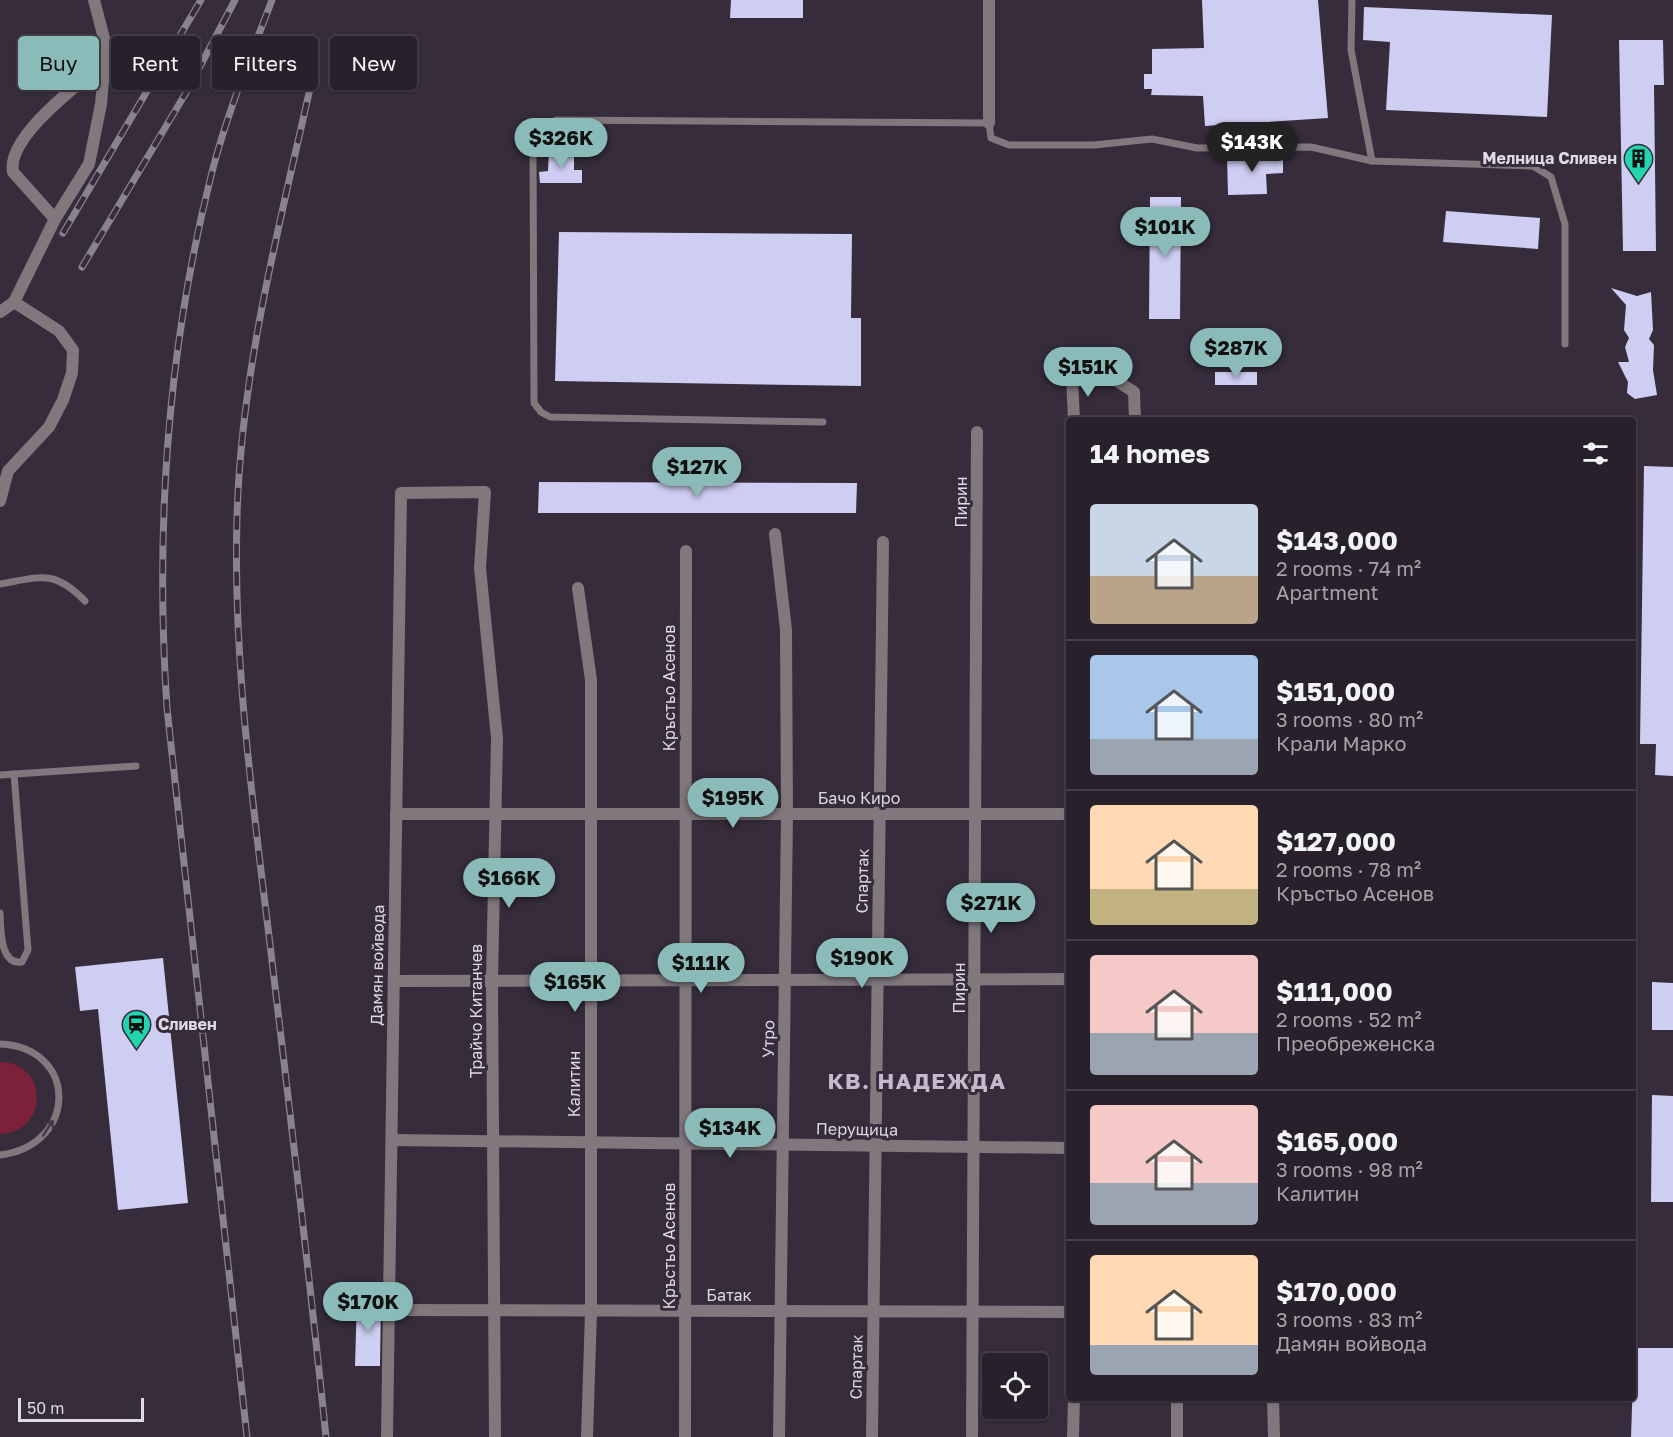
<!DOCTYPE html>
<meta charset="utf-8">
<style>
:root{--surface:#28212c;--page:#302934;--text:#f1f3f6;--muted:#a5a3a9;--line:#443e48;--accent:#8bbbb9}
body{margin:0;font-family:"Golos Text",sans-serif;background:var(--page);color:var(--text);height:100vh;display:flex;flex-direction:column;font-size:22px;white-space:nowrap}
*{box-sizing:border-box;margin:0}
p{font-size:20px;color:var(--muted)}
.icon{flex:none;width:33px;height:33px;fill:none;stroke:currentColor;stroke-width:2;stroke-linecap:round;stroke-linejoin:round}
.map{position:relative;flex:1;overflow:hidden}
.drawer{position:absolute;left:1066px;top:417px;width:570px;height:984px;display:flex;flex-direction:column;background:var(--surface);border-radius:6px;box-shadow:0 2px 4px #0004,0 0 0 2px var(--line)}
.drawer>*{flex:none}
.hud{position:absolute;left:18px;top:36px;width:570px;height:54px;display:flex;gap:12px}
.buttons{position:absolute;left:982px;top:1353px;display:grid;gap:12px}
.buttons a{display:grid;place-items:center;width:66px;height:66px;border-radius:6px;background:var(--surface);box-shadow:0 2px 4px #0004,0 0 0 2px var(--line);font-size:30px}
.scale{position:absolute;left:18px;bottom:15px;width:126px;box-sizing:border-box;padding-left:6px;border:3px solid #ded9e2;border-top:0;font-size:16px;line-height:21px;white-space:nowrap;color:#ded9e2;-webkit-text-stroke:4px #362c3b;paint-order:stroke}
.price{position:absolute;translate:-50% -51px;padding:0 14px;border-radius:21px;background:var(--accent);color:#111;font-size:20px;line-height:39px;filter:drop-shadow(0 2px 3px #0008)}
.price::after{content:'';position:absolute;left:50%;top:36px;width:18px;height:14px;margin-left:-9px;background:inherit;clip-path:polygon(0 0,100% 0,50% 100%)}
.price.current{background:#222;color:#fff}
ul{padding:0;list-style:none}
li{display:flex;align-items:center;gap:18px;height:150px;padding:0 24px}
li+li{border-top:2px solid var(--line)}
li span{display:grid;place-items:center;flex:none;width:168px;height:120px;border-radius:6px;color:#555}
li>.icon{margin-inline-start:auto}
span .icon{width:72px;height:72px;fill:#fffc;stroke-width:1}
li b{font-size:26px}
h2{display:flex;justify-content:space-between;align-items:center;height:72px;padding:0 24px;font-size:26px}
.chip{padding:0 21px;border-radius:6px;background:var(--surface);box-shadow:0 2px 4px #0004,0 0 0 2px var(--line);font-size:21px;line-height:54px}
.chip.current{background:var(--accent);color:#111}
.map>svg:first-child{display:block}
</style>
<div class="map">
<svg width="1673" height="1437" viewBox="0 0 1673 1437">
<rect width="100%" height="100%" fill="#362c3b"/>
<path fill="#7b223a" d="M0,1062C48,1062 50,1132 0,1134Z"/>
<g fill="#cecef2">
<path d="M731,0H803V18H730Z"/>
<path d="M1202,0H1318L1328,118L1205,126L1203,96L1151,95L1152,89H1144V74H1152V49L1204,48Z"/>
<path d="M1364,7L1552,15L1547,117L1386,110L1390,42L1363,40Z"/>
<path d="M1619,40H1663L1664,85H1654L1656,251H1623Z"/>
<path d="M549,151H574V170H582V183H540L539,172L548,171Z"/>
<path d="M1283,154V173L1266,174L1267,194L1228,195L1227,155Z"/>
<path d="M1150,197H1181L1180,319H1149Z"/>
<path d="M1446,211L1540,218L1538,249L1443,242Z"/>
<path d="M559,232L852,234L851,318H861V386L555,381Z"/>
<path d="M1611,288L1637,296L1651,292L1653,330L1649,339L1654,345L1653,370L1657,395L1635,399L1627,393L1628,382L1618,362H1629L1625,347L1629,338L1624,330L1626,305Z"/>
<rect x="1215" y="372" width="42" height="13"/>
<path d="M1644,466L1673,467V776L1655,775L1656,744H1640Z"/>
<path d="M539,482L857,483L856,513H538Z"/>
<path d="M163,958L188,1203L118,1210L98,1009L80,1011L75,967Z"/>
<path d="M1652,982L1673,983V1030H1652Z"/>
<path d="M1652,1095L1673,1096V1202H1651Z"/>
<path d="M357,1299H381L380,1366H355Z"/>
<path d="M1634,1348H1673V1437H1631Z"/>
</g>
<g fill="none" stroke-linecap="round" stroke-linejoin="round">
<g stroke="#81787d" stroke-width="7">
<path d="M1352,0L1351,50L1372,161"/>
<path d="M823,422L550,417L541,412L534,403L533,146C537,131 543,127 556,120L989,123L991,138L1009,145H1094L1152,139L1197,148L1311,147L1372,161L1533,166L1551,177L1565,224V344"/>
<path d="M0,584C40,577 54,569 85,601"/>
<path d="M0,775L136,766"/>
<path d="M0,913C1,931 0,965 22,962L28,950L14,774"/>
<path d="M0,1044C78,1047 79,1145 0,1155"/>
</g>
<g stroke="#81787d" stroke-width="12">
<path d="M989,0V123"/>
<path d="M55,219L13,172C6,137 80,83 105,62"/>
<path d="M14,302L55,219L89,164L101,104L106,46L94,0"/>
<path d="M0,312L14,302L59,331L73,350L72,373L63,400L49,427L8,471L0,501"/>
<path d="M1074,420L1072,378L1080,370L1117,381L1134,392L1135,420"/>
<path d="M775,534L786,630L787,814L779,1437"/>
<path d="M578,588L591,680V1311L587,1437"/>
<path d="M396,814H1070"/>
<path d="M394,981L1070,979"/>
<path d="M392,1140L1070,1148"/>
<path d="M389,1310L1070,1312"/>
<path d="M1177,1398V1437"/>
<path d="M1273,1398L1274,1437"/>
<path d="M387,1437L401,493L485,492L480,568L497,738L492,981L495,1437"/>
<path d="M685,1437L686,551"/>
<path d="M872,1437L883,542"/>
<path d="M972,1437L977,432"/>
<path d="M1073,1437L1074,1398"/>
</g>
<defs>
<g id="rail">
<path d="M313,75C281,220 241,367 237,517C233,657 252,797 269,936C289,1103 309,1270 326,1437"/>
<path d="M63,233L201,0"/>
<path d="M82,267L187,91L235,0"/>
<path d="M247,1437L167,708C155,528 167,351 211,176C226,116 250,58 272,0"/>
</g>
</defs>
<use href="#rail" stroke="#8a828e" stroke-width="7"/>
<use href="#rail" stroke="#362c3b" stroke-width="4.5" stroke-dasharray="14" stroke-linecap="butt"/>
</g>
<defs><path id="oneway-shaft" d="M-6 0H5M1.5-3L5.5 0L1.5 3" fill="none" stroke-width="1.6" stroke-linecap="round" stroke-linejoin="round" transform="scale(1.5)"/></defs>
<use stroke="#413745" href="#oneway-shaft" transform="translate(48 1128) rotate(-57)"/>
<defs>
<symbol id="building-pin" viewBox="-11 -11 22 30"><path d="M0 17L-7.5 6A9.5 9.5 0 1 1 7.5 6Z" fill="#22d5af" stroke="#362c3b"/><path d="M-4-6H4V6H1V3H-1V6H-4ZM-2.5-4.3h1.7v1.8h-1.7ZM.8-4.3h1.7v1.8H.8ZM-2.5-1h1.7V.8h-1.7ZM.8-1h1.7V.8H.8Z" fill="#111"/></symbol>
<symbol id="station-pin" viewBox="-11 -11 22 30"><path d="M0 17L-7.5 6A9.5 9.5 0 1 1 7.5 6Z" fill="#22d5af" stroke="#362c3b"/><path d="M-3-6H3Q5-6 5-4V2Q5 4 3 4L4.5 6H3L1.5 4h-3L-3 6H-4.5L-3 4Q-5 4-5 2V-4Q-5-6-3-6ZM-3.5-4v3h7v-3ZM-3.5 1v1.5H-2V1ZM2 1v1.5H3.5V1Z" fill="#111"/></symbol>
</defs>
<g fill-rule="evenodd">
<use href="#building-pin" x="1622" y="142" width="33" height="45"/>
<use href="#station-pin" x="120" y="1008" width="33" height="45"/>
</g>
<g text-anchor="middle" stroke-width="6" stroke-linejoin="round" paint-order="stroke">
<g font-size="16" font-weight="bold" fill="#ded9e2" stroke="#362c3b" text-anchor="end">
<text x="1617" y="164">Мелница Сливен</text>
<text x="158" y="1030" text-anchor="start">Сливен</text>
</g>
<g font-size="16" fill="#ded9e2" stroke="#362c3b">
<text transform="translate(961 502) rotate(-90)" y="6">Пирин</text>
<text transform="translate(669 688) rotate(-90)" y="6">Кръстьо Асенов</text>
<text x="859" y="804">Бачо Киро</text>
<text transform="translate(862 881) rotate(-89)" y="6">Спартак</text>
<text transform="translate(377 965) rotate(-89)" y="6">Дамян войвода</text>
<text transform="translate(959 988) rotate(-90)" y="6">Пирин</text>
<text transform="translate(476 1011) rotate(-90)" y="6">Трайчо Китанчев</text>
<text transform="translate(768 1039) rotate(-89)" y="6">Утро</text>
<text transform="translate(574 1084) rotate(-90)" y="6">Калитин</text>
<text transform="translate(857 1129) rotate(1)" y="6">Перущица</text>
<text transform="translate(669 1246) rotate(-90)" y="6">Кръстьо Асенов</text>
<text x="729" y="1301">Батак</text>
<text transform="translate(856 1367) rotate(-89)" y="6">Спартак</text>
</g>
<g font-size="22" font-weight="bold" letter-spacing="1.5" fill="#c5bacc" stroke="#362c3b">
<text x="917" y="1089">КВ. НАДЕЖДА</text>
</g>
</g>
</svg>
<div class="buttons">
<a><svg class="icon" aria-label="locate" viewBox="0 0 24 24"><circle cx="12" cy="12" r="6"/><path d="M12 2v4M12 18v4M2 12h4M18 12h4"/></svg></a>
</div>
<div class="scale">50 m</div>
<b class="price" style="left:561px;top:169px">$326K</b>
<b class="price current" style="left:1252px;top:173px">$143K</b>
<b class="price" style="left:1165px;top:258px">$101K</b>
<b class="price" style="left:1236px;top:379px">$287K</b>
<b class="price" style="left:1088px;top:398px">$151K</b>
<b class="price" style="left:697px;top:498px">$127K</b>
<b class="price" style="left:733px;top:829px">$195K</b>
<b class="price" style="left:509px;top:909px">$166K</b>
<b class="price" style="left:991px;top:934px">$271K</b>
<b class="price" style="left:862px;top:989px">$190K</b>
<b class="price" style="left:701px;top:994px">$111K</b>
<b class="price" style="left:575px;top:1013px">$165K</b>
<b class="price" style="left:730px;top:1159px">$134K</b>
<b class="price" style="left:368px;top:1333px">$170K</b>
<div class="hud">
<a class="chip current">Buy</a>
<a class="chip">Rent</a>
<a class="chip">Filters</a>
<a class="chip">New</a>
</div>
<section class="drawer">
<h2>14 homes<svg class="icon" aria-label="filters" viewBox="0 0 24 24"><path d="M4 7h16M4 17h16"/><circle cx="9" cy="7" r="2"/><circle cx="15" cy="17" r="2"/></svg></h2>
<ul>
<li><span style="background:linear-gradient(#c9d6e8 60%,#b9a48a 0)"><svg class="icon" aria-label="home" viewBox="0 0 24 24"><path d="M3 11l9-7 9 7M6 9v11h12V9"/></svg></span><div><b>$143,000</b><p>2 rooms · 74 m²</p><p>Apartment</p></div></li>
<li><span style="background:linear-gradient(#a9c7e8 70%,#9aa5b1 0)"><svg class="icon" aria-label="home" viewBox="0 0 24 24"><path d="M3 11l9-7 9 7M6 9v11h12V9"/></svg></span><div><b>$151,000</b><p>3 rooms · 80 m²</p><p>Крали Марко</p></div></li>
<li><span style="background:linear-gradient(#ffd9b3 70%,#c2b280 0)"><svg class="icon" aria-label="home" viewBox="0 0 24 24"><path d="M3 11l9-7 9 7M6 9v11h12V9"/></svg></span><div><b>$127,000</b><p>2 rooms · 78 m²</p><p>Кръстьо Асенов</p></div></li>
<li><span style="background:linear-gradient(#f6c9c9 65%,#9aa5b1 0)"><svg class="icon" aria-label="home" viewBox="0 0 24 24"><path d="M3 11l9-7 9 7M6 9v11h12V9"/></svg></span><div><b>$111,000</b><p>2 rooms · 52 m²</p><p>Преобреженска</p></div></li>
<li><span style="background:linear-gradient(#f6c9c9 65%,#9aa5b1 0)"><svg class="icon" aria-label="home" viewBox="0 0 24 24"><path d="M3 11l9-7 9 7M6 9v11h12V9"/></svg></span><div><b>$165,000</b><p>3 rooms · 98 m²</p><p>Калитин</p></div></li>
<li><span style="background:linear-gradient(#ffd9b3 75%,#9aa5b1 0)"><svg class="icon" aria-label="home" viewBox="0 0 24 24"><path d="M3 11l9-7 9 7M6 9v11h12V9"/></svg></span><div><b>$170,000</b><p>3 rooms · 83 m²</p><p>Дамян войвода</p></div></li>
</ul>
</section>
</div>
